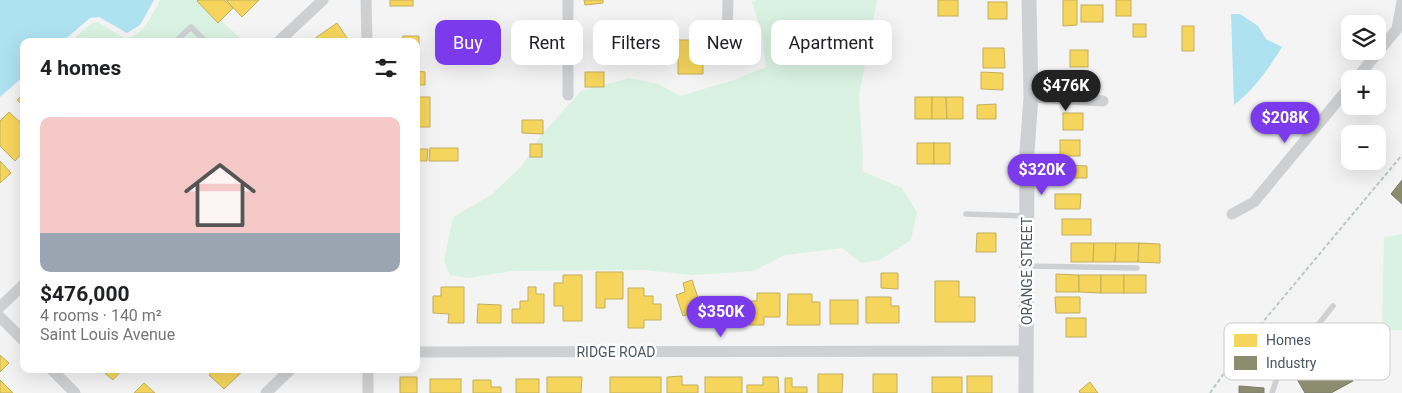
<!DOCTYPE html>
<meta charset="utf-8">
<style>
:root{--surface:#fff;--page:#f2f2f2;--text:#202124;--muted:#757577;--line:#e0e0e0;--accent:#7c3aed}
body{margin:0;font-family:Roboto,sans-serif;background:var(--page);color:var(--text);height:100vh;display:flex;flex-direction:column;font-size:19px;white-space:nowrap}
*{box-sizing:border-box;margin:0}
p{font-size:16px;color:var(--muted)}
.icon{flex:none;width:28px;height:28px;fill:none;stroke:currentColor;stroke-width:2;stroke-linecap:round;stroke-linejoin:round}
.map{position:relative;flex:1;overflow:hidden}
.drawer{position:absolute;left:20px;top:38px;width:400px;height:335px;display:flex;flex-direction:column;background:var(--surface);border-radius:10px;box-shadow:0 5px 20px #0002}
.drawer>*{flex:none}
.top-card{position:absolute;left:435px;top:20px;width:475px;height:45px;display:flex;gap:10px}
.buttons{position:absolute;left:1341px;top:15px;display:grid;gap:10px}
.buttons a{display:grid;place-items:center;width:45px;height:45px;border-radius:10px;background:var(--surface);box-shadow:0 5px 20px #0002;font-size:25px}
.price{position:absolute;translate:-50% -42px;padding:0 11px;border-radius:18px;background:var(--accent);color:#fff;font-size:16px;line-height:32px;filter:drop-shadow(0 1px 2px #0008)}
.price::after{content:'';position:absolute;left:50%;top:30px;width:15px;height:11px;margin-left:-8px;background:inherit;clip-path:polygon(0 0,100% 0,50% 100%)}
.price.selected{background:#222;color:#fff}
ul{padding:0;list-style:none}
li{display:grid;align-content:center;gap:10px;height:265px;padding:0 20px}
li+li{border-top:1px solid var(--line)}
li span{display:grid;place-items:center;height:155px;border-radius:10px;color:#555}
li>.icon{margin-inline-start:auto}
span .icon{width:90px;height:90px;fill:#fffc;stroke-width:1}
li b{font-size:21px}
h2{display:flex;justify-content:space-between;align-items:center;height:60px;padding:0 20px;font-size:21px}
.chip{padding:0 18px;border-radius:10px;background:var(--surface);box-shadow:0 5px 20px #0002;font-size:18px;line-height:45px}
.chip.selected{background:var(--accent);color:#fff}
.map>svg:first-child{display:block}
</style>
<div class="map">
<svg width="1402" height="393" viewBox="0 0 1402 393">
<rect width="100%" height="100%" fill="#f4f4f4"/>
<g fill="#d9f2e3">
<path d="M160,0H199L243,41H71L92,23L98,22L124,38C143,38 152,14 160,0Z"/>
<path d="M756,0H877L859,96L863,155L862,171L902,188L917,213L911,240L880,260L861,263L842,248L785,255L753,271L692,275L644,270L511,271L469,278L450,275L444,260L453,217L491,195L522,166L541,135L581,91L629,78L658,84L680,96L734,80L766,67L762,33L752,2Z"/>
<path d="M1402,234V330H1382L1384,237Z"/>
</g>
<g fill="#aee2f0">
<path d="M0,0H154L140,25L127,33L99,17L90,18L63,41H24V76L0,97Z"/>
<path d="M1231,14H1240L1258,26L1266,39L1282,47C1269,68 1254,90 1234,105Z"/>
</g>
<g fill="#f6d55c" stroke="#c2af5e">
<path d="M198,0H224L233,8L218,23L197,1Z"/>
<path d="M226,0H259L242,17Z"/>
<rect x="390" y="0" width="23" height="6"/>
<path d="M584,0H603V3L585,5Z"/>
<rect x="938" y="0" width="20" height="16"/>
<path d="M1063,0H1077V25L1063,26Z"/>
<rect x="1116" y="0" width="15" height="16"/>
<rect x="988" y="2" width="19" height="17"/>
<rect x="1081" y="5" width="22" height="17"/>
<path d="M337,23L349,41H311Z"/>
<rect x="1133" y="24" width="13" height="13"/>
<rect x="1182" y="26" width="12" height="25"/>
<path d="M403,36H419V58H416V41H402Z"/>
<path d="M523,36L537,37V57L522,56Z"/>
<path d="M678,40H691V56H703V74H678Z"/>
<path d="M983,48H1004L1005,68H983Z"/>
<rect x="1070" y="50" width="18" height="17"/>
<path d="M416,71L425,72V85H416Z"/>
<rect x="585" y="72" width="19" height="15"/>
<path d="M981,72L1003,73V90L981,89Z"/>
<path d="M24,93V106L17,100Z"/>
<rect x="416" y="97" width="14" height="30"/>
<rect x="915" y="97" width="17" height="22"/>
<path d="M932,97H946L947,119H932Z"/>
<path d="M946,97H963V119H947Z"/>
<path d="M996,104V119H977V105Z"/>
<path d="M9,112L24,126V151L15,161L0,146V121Z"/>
<rect x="1063" y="113" width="20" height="17"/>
<path d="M522,120H543V134L522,133Z"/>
<rect x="1060" y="140" width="20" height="16"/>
<rect x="917" y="143" width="17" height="21"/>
<rect x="934" y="143" width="16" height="21"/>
<rect x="530" y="144" width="12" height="13"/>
<path d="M430,148H458V161H429Z"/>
<path d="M416,149H428L427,161H416Z"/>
<path d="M0,161L11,173L0,183Z"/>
<path d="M1066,165L1087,166V178H1066Z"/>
<path d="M1055,194H1081L1080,209H1055Z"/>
<rect x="1062" y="219" width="29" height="16"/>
<path d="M977,233H996V252H976Z"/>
<path d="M1071,243H1094L1093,262H1071Z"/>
<path d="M1094,243H1116L1115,262H1093Z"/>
<path d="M1116,243H1139L1138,262H1115Z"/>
<path d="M1139,243L1160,244V263L1138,262Z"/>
<path d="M596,272H623V299H605V308H596Z"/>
<path d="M881,273H898V289L881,288Z"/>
<path d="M1056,274L1079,275V292H1056Z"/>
<path d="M563,275H582V321H563V306H554V283H563Z"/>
<path d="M1079,275H1101V293L1079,292Z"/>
<rect x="1101" y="275" width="23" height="18"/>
<rect x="1124" y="275" width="22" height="18"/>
<path d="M692,280L702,310L683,316L676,295L685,292L683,283Z"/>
<path d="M935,281H959V297H975V322H935Z"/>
<path d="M441,287H464V323H448L449,314L433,313V296H441Z"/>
<path d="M528,287H536V294H544V323H512V309H520V301H528Z"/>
<path d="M628,288H644V296H653V304H661V320H644V328H628Z"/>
<path d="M757,293H780V317H764V325H749V301H757Z"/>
<path d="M788,294H812V302H820V325H787Z"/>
<path d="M866,297H891V306H899V323H866Z"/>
<path d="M1055,297H1080V313H1056Z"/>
<rect x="830" y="300" width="28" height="24"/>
<path d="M478,304L501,305V323H477Z"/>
<path d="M726,305H741L742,318H726Z"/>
<rect x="1066" y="318" width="20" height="19"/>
<path d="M0,355L9,363L0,372Z"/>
<path d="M100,369H123L113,380Z"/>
<path d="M215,369H245L224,389L209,375Z"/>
<path d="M818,374H843L842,393H818Z"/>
<rect x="873" y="374" width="24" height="19"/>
<path d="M682,376V385H698V393H667V377Z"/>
<rect x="967" y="376" width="25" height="17"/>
<rect x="400" y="377" width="17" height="16"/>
<path d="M547,377H582L581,393H547Z"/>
<rect x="610" y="377" width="51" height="16"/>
<rect x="705" y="377" width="37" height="16"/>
<path d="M763,377H778L779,393H747V385H763Z"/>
<rect x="932" y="377" width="30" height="16"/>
<path d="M785,378H792V387H807V393H785Z"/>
<rect x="430" y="379" width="31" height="14"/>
<rect x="516" y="379" width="23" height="14"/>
<path d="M0,380L13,393H0Z"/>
<path d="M473,380H491V387H501V393H473Z"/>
<path d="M1090,382L1098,393H1080L1079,391Z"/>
<path d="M144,383L155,393H134Z"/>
</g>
<g fill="#8c8c6e" stroke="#787c6a">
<path d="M1402,180V204L1391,194Z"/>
<path d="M1339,356L1353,381L1331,393H1305L1297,379Z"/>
<path d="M1239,386L1264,388V393H1239Z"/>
</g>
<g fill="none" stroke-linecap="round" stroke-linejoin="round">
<path stroke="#bcc7c4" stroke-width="2" stroke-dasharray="4 2.5" stroke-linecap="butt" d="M1210,393L1247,341L1402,155"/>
<g stroke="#ced0d2" stroke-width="5.5">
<path d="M176,41L191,27L205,41"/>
<path d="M966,214L1026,216"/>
<path d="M1027,266L1137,268"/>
<path d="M1272,393L1278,375L1333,306"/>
</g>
<g stroke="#ced0d2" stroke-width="11">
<path d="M366,0L367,41"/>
<path d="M279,41L323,0"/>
<path d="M727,49L728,0"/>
<path d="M1356,79L1397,29L1402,1"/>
<path d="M568,95V0"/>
<path d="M1031,97L1103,101"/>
<path d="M1232,214L1254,202L1350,86"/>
<path d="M0,307L24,284"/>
<path d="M0,317L24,341"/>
<path d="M416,352L1027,351"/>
<path d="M51,369L75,393"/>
<path d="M266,393L291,369"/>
<path d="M368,393V369"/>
</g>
<path stroke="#ced0d4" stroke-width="15" d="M1026,393L1027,151L1031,97L1029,0"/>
</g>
<g text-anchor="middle" stroke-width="5" stroke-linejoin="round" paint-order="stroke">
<g font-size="14" fill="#4a5661" stroke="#fff">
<text transform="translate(1027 271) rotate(-90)" y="5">ORANGE STREET</text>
<text x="616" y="357">RIDGE ROAD</text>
</g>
</g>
<rect x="1224" y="323" width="166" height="57" rx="8" fill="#fff" stroke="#c9ccd0" stroke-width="1"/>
<rect x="1234" y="334" width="23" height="13" fill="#f6d55c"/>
<rect x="1234" y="356" width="23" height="14" fill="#8c8c6e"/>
<g font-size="14" fill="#4a5661">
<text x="1266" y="345">Homes</text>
<text x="1266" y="368">Industry</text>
</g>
</svg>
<div class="buttons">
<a><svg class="icon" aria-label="layers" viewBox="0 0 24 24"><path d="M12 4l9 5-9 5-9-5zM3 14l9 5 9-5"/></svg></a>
<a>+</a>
<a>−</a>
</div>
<b class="price selected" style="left:1066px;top:112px">$476K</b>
<b class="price" style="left:1285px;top:144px">$208K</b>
<b class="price" style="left:1042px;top:196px">$320K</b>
<b class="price" style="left:721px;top:338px">$350K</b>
<div class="top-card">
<a class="chip selected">Buy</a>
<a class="chip">Rent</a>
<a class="chip">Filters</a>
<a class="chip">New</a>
<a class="chip">Apartment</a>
</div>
<section class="drawer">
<h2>4 homes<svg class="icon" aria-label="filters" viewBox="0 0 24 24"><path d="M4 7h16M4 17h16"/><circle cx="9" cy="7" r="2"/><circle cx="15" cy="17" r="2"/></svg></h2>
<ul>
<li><span style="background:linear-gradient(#f6c9c9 75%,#9aa5b1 0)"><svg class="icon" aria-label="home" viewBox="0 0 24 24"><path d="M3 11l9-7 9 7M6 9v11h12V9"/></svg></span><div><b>$476,000</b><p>4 rooms · 140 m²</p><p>Saint Louis Avenue</p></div></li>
</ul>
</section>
</div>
